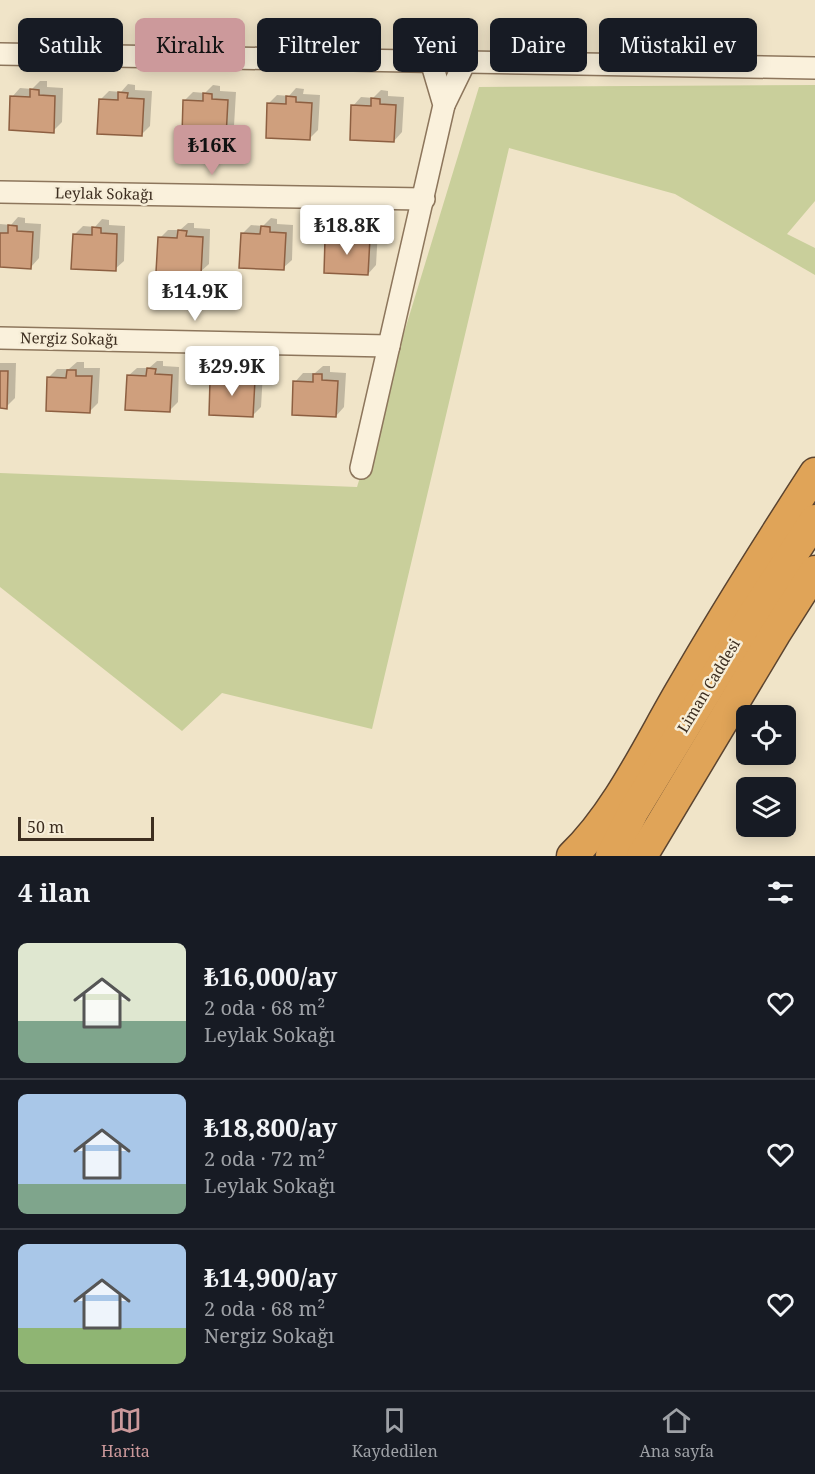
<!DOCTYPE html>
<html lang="tr">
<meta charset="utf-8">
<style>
:root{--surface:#171b24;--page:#20242c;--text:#f1f3f6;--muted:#9ea1a6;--line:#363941;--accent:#cc999b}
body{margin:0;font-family:"Noto Serif",serif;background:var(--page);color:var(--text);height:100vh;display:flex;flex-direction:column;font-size:22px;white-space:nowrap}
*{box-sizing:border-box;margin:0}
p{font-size:20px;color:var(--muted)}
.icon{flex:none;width:33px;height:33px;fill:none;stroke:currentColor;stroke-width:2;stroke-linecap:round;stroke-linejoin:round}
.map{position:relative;height:856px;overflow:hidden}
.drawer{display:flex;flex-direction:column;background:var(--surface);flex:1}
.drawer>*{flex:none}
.banner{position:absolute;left:18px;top:18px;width:780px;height:54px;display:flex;gap:12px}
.controls{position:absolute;left:736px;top:705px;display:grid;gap:12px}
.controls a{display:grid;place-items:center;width:60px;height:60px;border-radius:9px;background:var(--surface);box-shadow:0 3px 15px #0003;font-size:30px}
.scale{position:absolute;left:18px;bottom:15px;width:136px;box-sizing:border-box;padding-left:6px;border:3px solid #3d2e20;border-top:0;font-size:16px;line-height:21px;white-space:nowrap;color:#3d2e20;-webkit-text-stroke:4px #f7eed8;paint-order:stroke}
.price{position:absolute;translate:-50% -51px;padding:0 14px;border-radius:6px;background:#fff;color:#222;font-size:20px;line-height:39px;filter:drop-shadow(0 2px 3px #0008)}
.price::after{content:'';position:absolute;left:50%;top:36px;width:18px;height:14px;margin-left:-9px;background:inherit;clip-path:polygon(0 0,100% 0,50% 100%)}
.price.current{background:var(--accent);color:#111}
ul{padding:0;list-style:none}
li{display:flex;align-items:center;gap:18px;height:150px;padding:0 18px}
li+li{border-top:2px solid var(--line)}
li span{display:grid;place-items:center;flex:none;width:168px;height:120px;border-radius:9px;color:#555}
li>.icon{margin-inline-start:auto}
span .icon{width:72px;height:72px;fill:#fffc;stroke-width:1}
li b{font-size:26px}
h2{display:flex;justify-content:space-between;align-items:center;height:72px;padding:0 18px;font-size:26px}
.tag{padding:0 21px;border-radius:9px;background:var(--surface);box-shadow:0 3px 15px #0003;font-size:21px;line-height:54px}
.tag.current{background:var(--accent);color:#111}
.dock{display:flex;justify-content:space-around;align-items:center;height:84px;border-top:2px solid var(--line);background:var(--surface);font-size:16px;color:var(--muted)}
.dock a{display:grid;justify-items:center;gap:3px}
.dock .current{color:var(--accent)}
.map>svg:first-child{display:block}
</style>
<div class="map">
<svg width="815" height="856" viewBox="0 0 815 856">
<rect width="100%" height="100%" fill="#f0e4c8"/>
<path fill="#c9cf9b" d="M815,85V201L787,234L815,248V275L675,194L509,148L372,729L222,693L182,731L0,587V473L357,487L479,87Z"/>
<g fill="#0003">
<path d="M40,81H47V87L63,88L62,122L53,131L12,97L20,88L32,89Z"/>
<path d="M128,84L135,85V90L152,91L150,126L142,134L100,100L109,91L121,92Z"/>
<path d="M213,85L220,86V91L236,92L234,126L226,135L185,100L193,92L205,93Z"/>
<path d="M296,88L304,89L303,94L320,95L318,130L310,138L268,104L277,95L289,96Z"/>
<path d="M381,90L388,91V96L404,97L402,132L394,141L353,106L361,97L373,98Z"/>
<path d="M18,217L25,218V223L41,224L39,258L31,267L0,266V224L11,225Z"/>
<path d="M271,218L277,219V224L293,225L292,260L283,268L242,234L251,225L263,226Z"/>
<path d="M102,219L109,220V225L125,226L124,261L115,269L74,235L83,226L95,227Z"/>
<path d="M188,223H194V228L210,229L209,264L200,272L160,238L168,230H180Z"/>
<path d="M355,224H362V230H378L376,265L368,274L327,240L335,231H347Z"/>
<path d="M157,361H163V366L179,367L178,402L169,411L128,376L137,368H149Z"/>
<path d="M77,362H84V368H100L98,403L89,412L49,377L57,369H69Z"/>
<path d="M0,363H16L15,398L6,407H0Z"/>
<path d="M240,365L247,366V371L263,372L261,407L253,415L212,381L220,372L232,373Z"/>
<path d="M323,366H330V372L346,373L344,407L336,416L295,382L303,373H315Z"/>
</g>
<g fill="#cf9f7d" stroke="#8d5f41" stroke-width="1.5">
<path d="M30,89L39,90V95L55,96L54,133L9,130L10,96L30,97Z"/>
<path d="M118,92L128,93L127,98L144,99L142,136L97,134L99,99L118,100Z"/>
<path d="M203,93L212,94V99L228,100L226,137L182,135L183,100L203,101Z"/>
<path d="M286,96L296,97V102L312,103L310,140L266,138L267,103L286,104Z"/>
<path d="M371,98L380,99V104L396,105L394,142L350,140L351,105L371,106Z"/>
<path d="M8,225L17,226V231L33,232L31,269L0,267V233H8Z"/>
<path d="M261,226L270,227V232L286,233L284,270L239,268L241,233L260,234Z"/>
<path d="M92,227L101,228V233L117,234L116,271L71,269L73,234L92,235Z"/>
<path d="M178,230L187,231L186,236L203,237L201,274L156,272L158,237L177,238Z"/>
<path d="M345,232H354V238H370L368,275L324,273L325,239L345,240Z"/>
<path d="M147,368L156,369L155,374L172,375L170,412L125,410L127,375L146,376Z"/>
<path d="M67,370H76V376H92L90,413L46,411L47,377L66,378Z"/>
<path d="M0,371H8L7,409L0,408Z"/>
<path d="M230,373L239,374V379L255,380L253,417L209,415L210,380L230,381Z"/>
<path d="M313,374H322V380L338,381L336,417L292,415L293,381L313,382Z"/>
</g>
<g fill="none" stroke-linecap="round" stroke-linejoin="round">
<defs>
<g id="minor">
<path d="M0,54L815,68"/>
<path d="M444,105L465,62"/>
<path d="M0,192L424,199"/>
<path d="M0,338L389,346"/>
<path d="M361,468L444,105L431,61"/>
</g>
<g id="highway">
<path d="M572,856C618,812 650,742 682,688C724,615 769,544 815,473"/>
<path d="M611,856L633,812L751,618L815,520"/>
<path d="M642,856L775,634L815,571"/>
</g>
</defs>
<use href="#minor" stroke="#8d765c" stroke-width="24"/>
<use href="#highway" stroke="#5b4430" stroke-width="33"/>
<use href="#minor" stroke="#faf1dc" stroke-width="21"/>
<use href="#highway" stroke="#e0a458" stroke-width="30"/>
</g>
<g text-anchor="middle" stroke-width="5" stroke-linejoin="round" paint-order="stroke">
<g font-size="15" fill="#3d2e20" stroke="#f7eed8">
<text transform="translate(104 194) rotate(1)" y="5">Leylak Sokağı</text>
<text transform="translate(69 339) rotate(1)" y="5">Nergiz Sokağı</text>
<text transform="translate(709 686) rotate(-59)" y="5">Liman Caddesi</text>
</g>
</g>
</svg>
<div class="controls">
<a><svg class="icon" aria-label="locate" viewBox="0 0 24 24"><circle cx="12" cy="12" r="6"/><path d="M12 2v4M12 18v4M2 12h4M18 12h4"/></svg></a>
<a><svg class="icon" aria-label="layers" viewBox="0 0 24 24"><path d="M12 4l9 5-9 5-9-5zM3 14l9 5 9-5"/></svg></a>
</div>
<div class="scale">50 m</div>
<b class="price current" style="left:212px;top:176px">₺16K</b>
<b class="price" style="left:347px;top:256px">₺18.8K</b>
<b class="price" style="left:195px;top:322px">₺14.9K</b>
<b class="price" style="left:232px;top:397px">₺29.9K</b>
<div class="banner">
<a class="tag">Satılık</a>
<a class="tag current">Kiralık</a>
<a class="tag">Filtreler</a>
<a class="tag">Yeni</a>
<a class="tag">Daire</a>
<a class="tag">Müstakil ev</a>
</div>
</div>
<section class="drawer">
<h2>4 ilan<svg class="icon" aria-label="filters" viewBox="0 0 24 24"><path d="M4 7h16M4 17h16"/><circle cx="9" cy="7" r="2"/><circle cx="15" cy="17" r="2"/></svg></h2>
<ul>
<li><span style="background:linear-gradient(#dfe7d0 65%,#7fa58c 0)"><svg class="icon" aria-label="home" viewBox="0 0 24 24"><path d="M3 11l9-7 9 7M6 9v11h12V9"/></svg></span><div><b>₺16,000/ay</b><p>2 oda · 68 m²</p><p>Leylak Sokağı</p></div><svg class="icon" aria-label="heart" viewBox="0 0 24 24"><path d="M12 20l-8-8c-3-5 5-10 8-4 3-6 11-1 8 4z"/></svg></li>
<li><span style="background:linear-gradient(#a9c7e8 75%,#7fa58c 0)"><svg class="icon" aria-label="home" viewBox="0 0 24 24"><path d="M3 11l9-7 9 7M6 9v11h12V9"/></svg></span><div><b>₺18,800/ay</b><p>2 oda · 72 m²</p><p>Leylak Sokağı</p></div><svg class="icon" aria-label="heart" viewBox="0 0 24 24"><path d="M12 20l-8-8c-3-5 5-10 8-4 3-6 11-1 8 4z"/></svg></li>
<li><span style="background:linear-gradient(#a9c7e8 70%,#8fb573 0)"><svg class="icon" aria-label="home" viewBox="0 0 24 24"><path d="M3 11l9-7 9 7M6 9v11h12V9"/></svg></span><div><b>₺14,900/ay</b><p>2 oda · 68 m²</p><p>Nergiz Sokağı</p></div><svg class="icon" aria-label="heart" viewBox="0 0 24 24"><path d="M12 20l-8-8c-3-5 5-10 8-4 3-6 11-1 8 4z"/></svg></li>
</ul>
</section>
<nav class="dock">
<a class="current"><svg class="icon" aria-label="map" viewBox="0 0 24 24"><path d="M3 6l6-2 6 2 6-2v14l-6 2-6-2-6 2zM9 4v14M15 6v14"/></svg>Harita</a>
<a><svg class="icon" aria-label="saved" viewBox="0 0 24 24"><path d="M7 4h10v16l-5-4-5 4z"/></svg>Kaydedilen</a>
<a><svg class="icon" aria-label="home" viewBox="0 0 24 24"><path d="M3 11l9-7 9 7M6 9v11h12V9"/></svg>Ana sayfa</a>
</nav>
